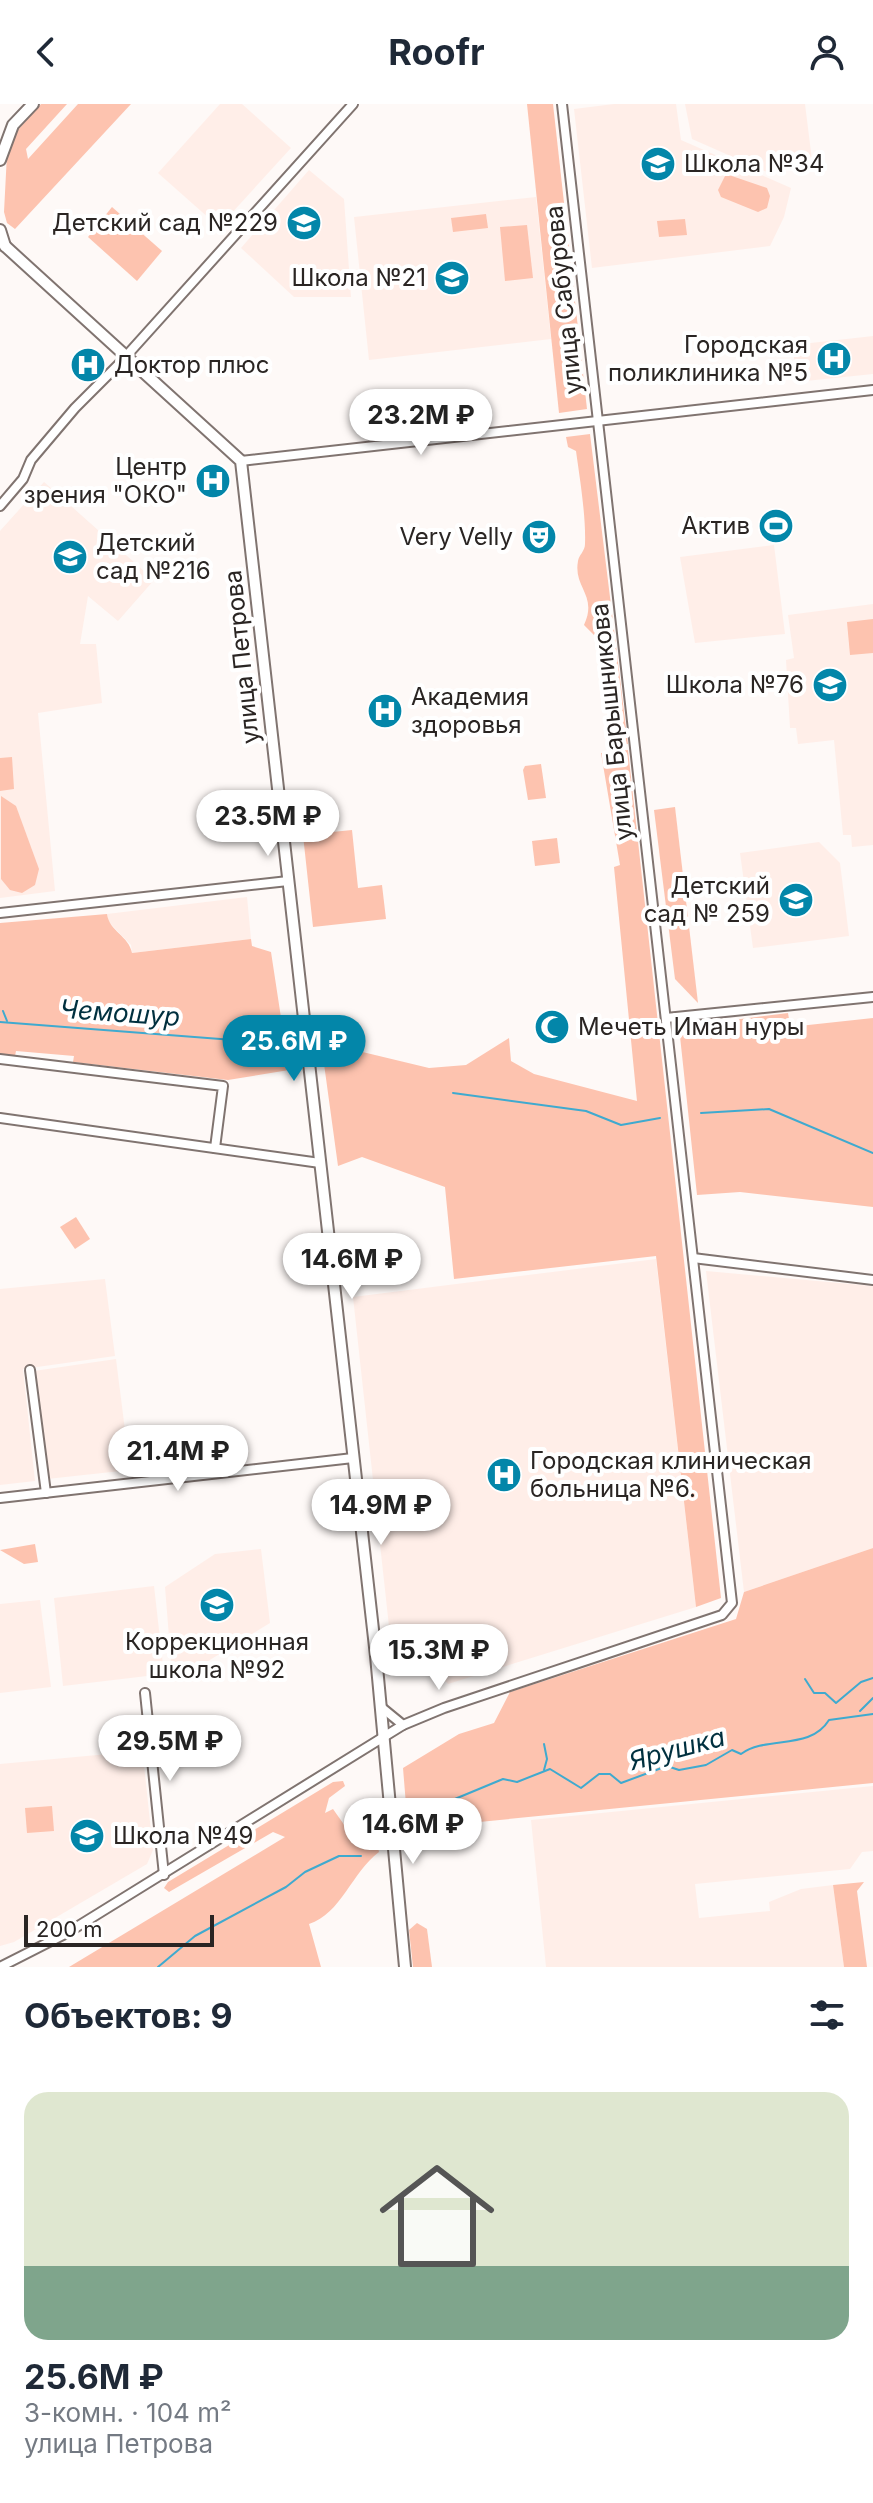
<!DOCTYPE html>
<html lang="ru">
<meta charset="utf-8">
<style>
:root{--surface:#fff;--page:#f2f2f3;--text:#1f2937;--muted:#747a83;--accent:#0386a9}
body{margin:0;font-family:Inter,sans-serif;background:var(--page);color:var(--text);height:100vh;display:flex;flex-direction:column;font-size:30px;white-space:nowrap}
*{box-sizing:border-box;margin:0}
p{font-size:26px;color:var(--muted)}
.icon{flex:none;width:44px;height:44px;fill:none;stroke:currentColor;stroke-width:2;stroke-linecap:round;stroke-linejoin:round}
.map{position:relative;height:1863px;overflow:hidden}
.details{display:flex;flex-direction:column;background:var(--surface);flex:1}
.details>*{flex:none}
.scale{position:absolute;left:24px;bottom:20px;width:190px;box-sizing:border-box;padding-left:8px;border:4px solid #2a2523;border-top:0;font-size:22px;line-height:28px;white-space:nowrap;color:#2a2523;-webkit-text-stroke:6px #fff;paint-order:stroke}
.price{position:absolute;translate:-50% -68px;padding:0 18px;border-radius:28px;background:#fff;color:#222;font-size:26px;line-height:52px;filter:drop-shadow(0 2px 4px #0008)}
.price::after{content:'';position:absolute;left:50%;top:48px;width:24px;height:18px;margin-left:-12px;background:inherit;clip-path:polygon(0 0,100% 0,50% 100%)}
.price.on{background:var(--accent);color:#fff}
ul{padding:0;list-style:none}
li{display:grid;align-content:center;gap:16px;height:424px;padding:0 24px}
li span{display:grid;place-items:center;height:248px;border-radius:24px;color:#555}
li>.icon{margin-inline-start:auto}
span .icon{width:144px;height:144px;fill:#fffc;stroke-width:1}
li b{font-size:34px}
h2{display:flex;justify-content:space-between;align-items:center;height:96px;padding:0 24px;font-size:34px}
header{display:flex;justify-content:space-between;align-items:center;height:104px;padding:0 24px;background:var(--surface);font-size:36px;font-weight:700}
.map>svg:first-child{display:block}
</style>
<header><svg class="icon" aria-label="back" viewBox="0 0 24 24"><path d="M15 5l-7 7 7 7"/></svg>Roofr<svg class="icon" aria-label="person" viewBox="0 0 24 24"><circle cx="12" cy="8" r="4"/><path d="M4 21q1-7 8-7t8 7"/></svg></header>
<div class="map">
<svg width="873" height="1863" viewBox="0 0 873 1863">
<rect width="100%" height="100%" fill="#fef9f7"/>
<g fill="#ffeee8">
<path d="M220,0H242L291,44L219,123L158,69Z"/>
<path d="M614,0H676L681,36L791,84L784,113L770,142L592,164L574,5Z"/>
<path d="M685,0H805L813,64L769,69L692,35Z"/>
<path d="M309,66L344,95L351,193H294L241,144Z"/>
<path d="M536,93L551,235L369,256L354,113Z"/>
<path d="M873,232V270L796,278L793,241Z"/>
<path d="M44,378L154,476L118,517L88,492L80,540H96L102,599L38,609L55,787L0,794V427Z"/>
<path d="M774,441L785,530L695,539L680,453Z"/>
<path d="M873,500V741L852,743L851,731H843L834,636L798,640L796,624H790L786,556L794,554L788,511Z"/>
<path d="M819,738L840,759L849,832L753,844L740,749Z"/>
<path d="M247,793L251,835L132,849L131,841L108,817L107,810Z"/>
<path d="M656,1155L696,1503L448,1580L427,1557L393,1559L353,1193Z"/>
<path d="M706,1167L873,1182V1444L744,1488Z"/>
<path d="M105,1175L115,1252L23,1265L35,1377L0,1381V1185Z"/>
<path d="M116,1255L130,1366L47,1375L34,1267Z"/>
<path d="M261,1445L270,1519L200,1562L172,1570L165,1483L215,1450Z"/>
<path d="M154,1482L164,1570L63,1582L54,1494Z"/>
<path d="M40,1496L51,1583L0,1589V1500Z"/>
<path d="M108,1650L144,1661L153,1746L147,1760L14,1838L0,1842V1660Z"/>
<path d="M873,1682V1747L862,1748L850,1765L695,1780L699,1814L770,1807L769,1798L801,1785L833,1781L844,1863H546L531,1716Z"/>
</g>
<g fill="#fdc3af">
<path d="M41,0H67L26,45L28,55L78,0H131L15,125L7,119L4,108L7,50L17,27Z"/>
<path d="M527,0H553L587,305L559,309Z"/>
<path d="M726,70L767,84L770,92L767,104L758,108L721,93L718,86Z"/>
<path d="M112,103L162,147L137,177L88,133Z"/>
<path d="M486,110L488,124L453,128L451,114Z"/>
<path d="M685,115L687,131L659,133L657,117Z"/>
<path d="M527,121L533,174L505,177L500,123Z"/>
<path d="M590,330L628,640L613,641L606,634L611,632L596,533L584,521C598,491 573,484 578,457C579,451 585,447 585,440C586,412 580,376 576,347L568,343L566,333Z"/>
<path d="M873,515V549L850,551L847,518Z"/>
<path d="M628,646L721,1494L696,1503L656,1152L454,1175L445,1083L362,1053L338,1062L321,938L429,964L466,961L509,934L511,957L534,970L637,997L614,763L620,761L601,649Z"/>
<path d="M12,653L14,685L0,687V654Z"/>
<path d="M541,660L546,694L528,696L523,666L525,662Z"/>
<path d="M1,692L16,702L39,765L35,781L22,789L10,786L1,775Z"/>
<path d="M675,703L698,899L675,875L654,706Z"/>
<path d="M352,726L358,784L382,781L386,815L313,823L303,731Z"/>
<path d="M557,734L560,759L535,762L532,737Z"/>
<path d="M107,810C109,827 129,832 132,849L251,835L252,842L271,848L289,966L228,976L73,958L74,952L16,947L15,952L0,951V819Z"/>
<path d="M788,909L789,915L799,922L873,914V1103L740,1088L697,1091L679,923Z"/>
<path d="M76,1113L90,1135L75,1145L60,1123Z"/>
<path d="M35,1440L38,1458L24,1460L0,1446Z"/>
<path d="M873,1444V1679L408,1725L403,1664L459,1630L494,1619L510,1588L736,1515L744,1488Z"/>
<path d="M343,1677L345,1682L329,1694L325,1709L333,1705L345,1722L370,1707L379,1748C352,1768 341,1810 309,1820L321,1863H69L285,1733L273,1728L169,1788L164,1784L168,1778L333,1678Z"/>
<path d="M52,1702L54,1727L27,1729L25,1704Z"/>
<path d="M864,1778L857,1787L867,1863H844L833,1781Z"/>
<path d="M417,1819L427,1825L432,1863H413L409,1826Z"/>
</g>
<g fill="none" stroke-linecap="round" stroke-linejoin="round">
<g stroke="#3faacf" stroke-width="2">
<path d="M3,907L7,917"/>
<path d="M0,918L284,940"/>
<path d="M453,989L586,1007L621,1021L660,1014"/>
<path d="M701,1009L769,1005L873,1049"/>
<path d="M805,1575L814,1589H825L836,1599L861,1578L873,1574"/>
<path d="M860,1607L873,1594"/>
<path d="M544,1666L547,1655L544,1640"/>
<path d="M413,1721H422L450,1697L503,1675L517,1678L550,1665L581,1684L599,1670H610L621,1679L667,1662L679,1666L706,1661L732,1646L741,1650C767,1631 810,1647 829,1616L873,1610"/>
<path d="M158,1863L195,1832L286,1783L305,1768L339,1752H361"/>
</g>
<defs>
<g id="minor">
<path d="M241,357L873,286"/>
<path d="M0,402L23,375L31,356L75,304L119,260L353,0"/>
<path d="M0,809L288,777"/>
<path d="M666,914L873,893"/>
<path d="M0,955L223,982L215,1044"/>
<path d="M0,1014L320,1059"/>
<path d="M693,1154L873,1176"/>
<path d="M30,1266L46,1389"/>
<path d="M0,1394L353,1354"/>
<path d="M145,1589L164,1771"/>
<path d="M381,1603L403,1621"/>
<path d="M0,1863L67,1829L403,1621L444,1604L722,1511L732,1499L562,0"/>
</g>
<g id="major">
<path d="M0,56L13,21L33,0"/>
<path d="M0,126L5,142"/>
<path d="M5,142L241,357L376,1552L405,1863"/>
</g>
</defs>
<use href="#minor" stroke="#807470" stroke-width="12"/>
<use href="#major" stroke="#807470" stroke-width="14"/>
<use href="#minor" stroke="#fff" stroke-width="8"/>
<use href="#major" stroke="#fff" stroke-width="10"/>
</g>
<defs>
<symbol id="school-disc" viewBox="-11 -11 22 22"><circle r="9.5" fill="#0386a9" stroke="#fff"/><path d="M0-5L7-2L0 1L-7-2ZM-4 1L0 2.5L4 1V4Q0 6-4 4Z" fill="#fff"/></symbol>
<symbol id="hospital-disc" viewBox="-11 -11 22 22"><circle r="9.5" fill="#0386a9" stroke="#fff"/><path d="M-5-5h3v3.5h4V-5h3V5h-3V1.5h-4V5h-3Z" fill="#fff"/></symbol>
<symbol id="stadium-disc" viewBox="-11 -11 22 22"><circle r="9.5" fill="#0386a9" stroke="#fff"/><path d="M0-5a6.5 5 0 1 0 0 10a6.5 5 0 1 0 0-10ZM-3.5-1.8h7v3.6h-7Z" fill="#fff"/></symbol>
<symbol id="theatre-disc" viewBox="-11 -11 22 22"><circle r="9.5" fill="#0386a9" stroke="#fff"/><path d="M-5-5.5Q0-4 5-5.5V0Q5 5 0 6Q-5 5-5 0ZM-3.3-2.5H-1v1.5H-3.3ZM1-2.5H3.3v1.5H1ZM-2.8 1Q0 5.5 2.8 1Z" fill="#fff"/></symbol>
<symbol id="mosque-disc" viewBox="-11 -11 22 22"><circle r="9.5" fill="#0386a9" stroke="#fff"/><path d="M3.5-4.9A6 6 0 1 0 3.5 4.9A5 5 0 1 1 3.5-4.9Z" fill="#fff"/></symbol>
</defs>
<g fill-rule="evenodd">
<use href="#school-disc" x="638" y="40" width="40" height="40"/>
<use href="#school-disc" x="284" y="99" width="40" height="40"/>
<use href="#school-disc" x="432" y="154" width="40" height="40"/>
<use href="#hospital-disc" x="814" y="235" width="40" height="40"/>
<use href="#hospital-disc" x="68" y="241" width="40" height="40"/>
<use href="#hospital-disc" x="193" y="357" width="40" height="40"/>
<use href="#stadium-disc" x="756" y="402" width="40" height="40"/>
<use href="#theatre-disc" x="519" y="413" width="40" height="40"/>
<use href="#school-disc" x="50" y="433" width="40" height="40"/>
<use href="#school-disc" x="810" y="561" width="40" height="40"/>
<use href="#hospital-disc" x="365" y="587" width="40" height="40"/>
<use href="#school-disc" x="776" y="776" width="40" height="40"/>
<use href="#mosque-disc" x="532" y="903" width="40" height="40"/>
<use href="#hospital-disc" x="484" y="1351" width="40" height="40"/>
<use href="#school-disc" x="197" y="1481" width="40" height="40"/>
<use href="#school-disc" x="67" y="1712" width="40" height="40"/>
</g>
<g text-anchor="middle" stroke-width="8" stroke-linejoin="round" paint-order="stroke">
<g font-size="24" fill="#2a2523" stroke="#fff" text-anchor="end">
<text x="684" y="68" text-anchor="start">Школа №34</text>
<text x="278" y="127">Детский сад №229</text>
<text x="426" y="182">Школа №21</text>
<text x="808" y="249">Городская<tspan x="808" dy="28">поликлиника №5</tspan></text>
<text x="114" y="269" text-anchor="start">Доктор плюс</text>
<text x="187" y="371">Центр<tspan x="187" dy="28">зрения "ОКО"</tspan></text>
<text x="750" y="430">Актив</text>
<text x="513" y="441">Very Velly</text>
<text x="96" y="447" text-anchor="start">Детский<tspan x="96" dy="28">сад №216</tspan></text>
<text x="804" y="589">Школа №76</text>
<text x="411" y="601" text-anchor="start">Академия<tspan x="411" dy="28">здоровья</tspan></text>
<text x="770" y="790">Детский<tspan x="770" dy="28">сад № 259</tspan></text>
<text x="578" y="931" text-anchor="start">Мечеть Иман нуры</text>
<text x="530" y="1365" text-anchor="start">Городская клиническая<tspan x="530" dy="28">больница №6.</tspan></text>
<text x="217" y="1546" text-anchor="middle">Коррекционная<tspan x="217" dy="28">школа №92</tspan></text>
<text x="113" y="1740" text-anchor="start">Школа №49</text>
</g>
<g font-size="24" fill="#2a2523" stroke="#fff">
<text transform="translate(564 196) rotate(-96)" y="8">улица Сабурова</text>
<text transform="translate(242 553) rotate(-96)" y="8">улица Петрова</text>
<text transform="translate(612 618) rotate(-96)" y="8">улица Барышникова</text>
</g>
<g font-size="26" font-style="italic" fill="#00303f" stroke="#fff">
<text transform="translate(120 909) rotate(4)" y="9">Чемошур</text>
<text transform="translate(677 1645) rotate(-15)" y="9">Ярушка</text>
</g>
</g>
</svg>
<div class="scale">200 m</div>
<b class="price" style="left:421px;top:353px">23.2M ₽</b>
<b class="price" style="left:268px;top:754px">23.5M ₽</b>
<b class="price on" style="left:294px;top:979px">25.6M ₽</b>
<b class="price" style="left:352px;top:1197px">14.6M ₽</b>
<b class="price" style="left:178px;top:1389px">21.4M ₽</b>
<b class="price" style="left:381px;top:1443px">14.9M ₽</b>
<b class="price" style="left:439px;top:1588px">15.3M ₽</b>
<b class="price" style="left:170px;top:1679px">29.5M ₽</b>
<b class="price" style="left:413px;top:1762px">14.6M ₽</b>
</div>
<section class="details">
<h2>Объектов: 9<svg class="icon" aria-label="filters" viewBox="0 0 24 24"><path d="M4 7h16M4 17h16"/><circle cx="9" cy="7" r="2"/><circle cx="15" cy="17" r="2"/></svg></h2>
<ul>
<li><span style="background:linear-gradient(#dfe7d0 70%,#7fa58c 0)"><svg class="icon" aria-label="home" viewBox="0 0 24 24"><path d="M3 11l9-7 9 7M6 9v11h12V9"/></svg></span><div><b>25.6M ₽</b><p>3-комн. · 104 m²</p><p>улица Петрова</p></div></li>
</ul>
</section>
